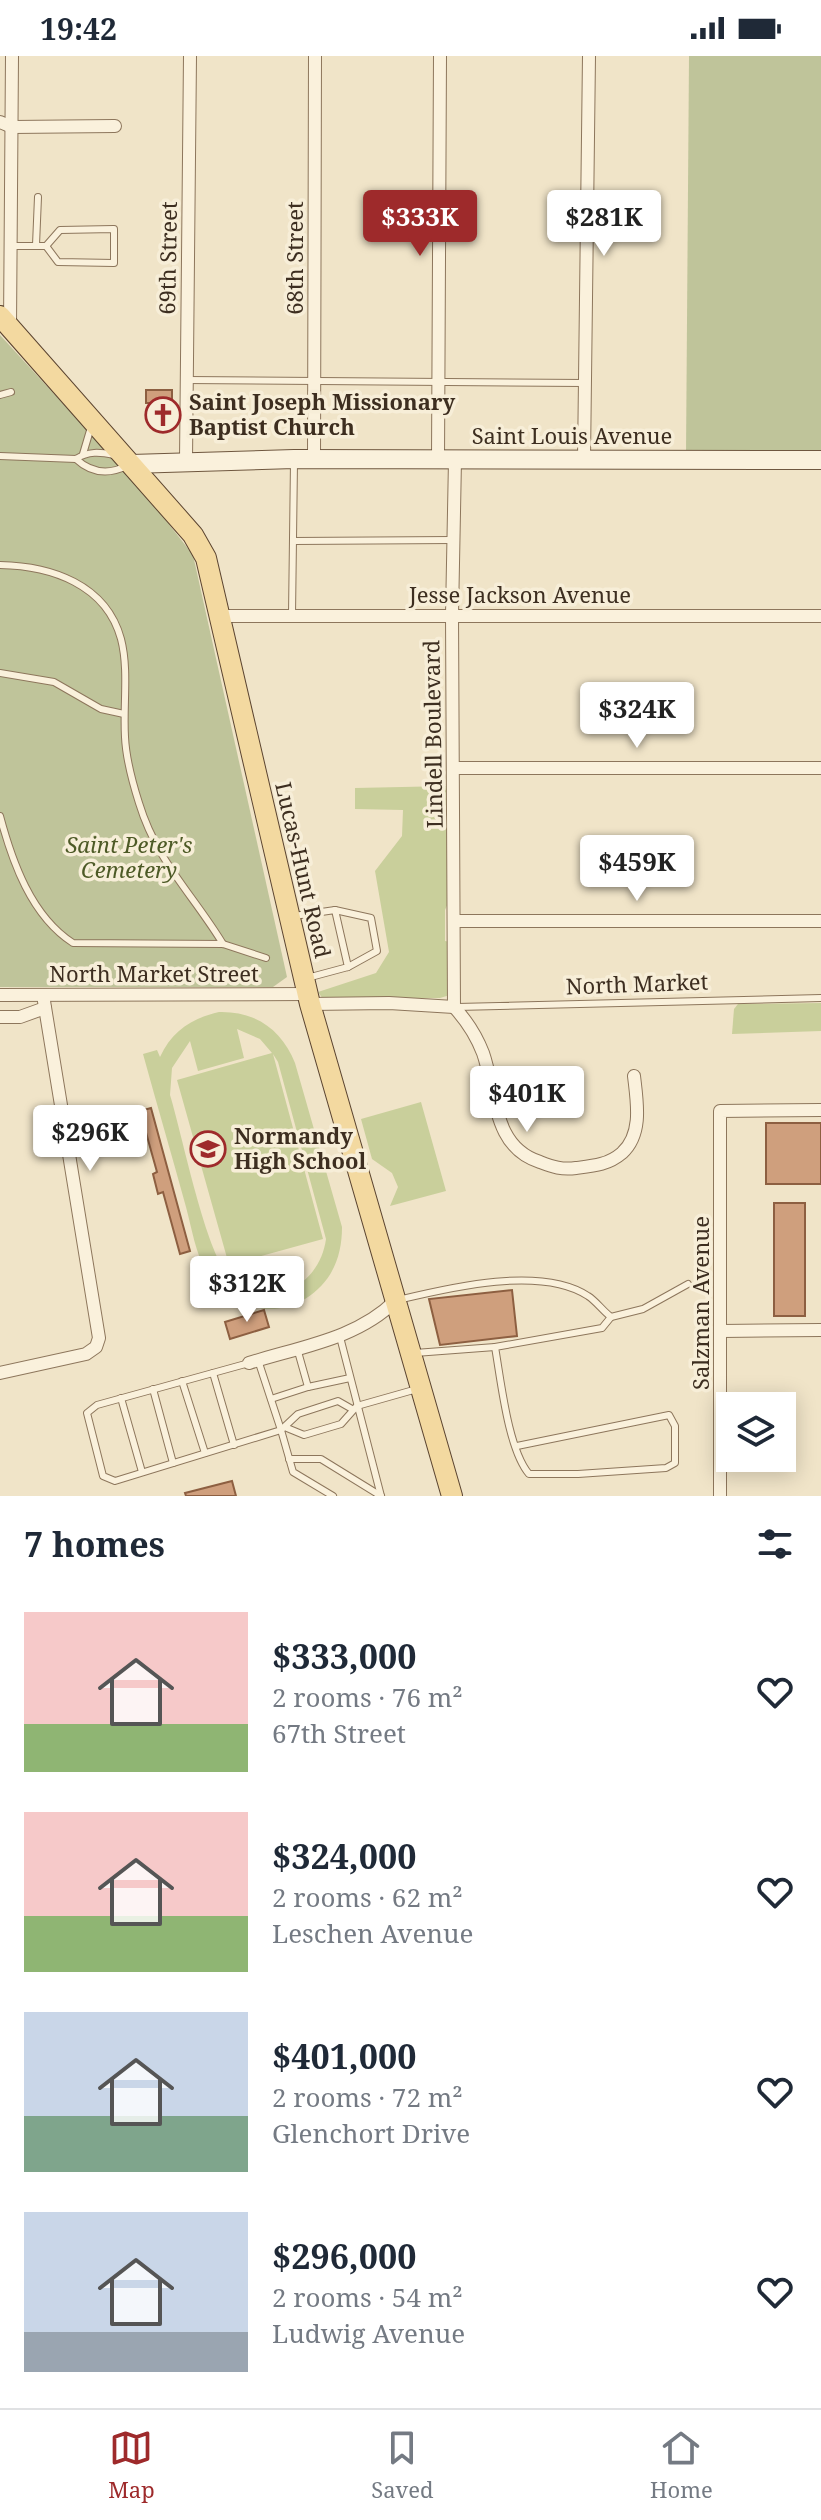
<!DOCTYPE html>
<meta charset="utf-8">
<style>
:root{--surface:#fff;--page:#f2f2f3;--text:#1f2937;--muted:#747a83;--line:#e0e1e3;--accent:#9e2a2b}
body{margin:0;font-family:"Noto Serif",serif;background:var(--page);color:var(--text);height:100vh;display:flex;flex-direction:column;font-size:30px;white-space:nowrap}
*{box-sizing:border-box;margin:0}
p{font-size:26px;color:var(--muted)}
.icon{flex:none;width:44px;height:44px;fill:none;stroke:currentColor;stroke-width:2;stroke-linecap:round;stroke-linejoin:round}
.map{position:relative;height:1440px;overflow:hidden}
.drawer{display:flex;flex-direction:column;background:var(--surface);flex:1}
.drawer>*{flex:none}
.buttons{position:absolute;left:716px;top:1336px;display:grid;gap:16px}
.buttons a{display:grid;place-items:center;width:80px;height:80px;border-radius:0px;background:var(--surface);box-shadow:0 4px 20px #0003;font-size:40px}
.price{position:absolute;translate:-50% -68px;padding:0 18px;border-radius:8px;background:#fff;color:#222;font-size:26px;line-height:52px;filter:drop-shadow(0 2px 4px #0008)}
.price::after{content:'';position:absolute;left:50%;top:48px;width:24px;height:18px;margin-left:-12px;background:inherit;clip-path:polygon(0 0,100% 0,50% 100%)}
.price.on{background:var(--accent);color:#fff}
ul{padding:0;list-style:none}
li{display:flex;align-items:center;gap:24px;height:200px;padding:0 24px}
li span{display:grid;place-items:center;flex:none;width:224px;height:160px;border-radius:0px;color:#555}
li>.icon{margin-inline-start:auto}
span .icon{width:96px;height:96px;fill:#fffc;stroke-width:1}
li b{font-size:34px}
h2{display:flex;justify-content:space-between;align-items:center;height:96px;padding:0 24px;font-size:34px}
.status{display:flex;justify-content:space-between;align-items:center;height:56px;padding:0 40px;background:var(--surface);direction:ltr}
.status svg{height:22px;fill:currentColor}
.menu{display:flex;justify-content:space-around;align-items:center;height:112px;border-top:2px solid var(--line);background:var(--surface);font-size:22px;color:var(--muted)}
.menu a{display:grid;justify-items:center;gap:4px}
.menu .on{color:var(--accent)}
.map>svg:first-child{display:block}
</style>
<div class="status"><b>19:42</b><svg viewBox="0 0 49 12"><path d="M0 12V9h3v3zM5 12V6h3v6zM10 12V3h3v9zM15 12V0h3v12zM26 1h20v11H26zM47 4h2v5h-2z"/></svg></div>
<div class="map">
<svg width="821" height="1440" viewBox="0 0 821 1440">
<rect width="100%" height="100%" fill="#f0e4c8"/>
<g fill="#c9cf9b" fill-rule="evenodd">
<path d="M449,730L450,843L445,854V885L450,886V939L440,942L323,943L318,936L376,917L389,896L375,815L402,780L403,754L355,753V732Z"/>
<path d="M821,947V975L732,978L734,953L738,948Z"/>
<path d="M219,956C256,955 282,974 295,1007L342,1171C342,1201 332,1226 305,1243C273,1263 230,1251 209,1220C196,1201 192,1173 186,1151C172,1100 157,1049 143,998L157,994L160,1001C172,975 192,962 219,956ZM237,973L260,983L272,997L177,1024L229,1209L323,1183L273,998L278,1006L326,1183C323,1205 310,1226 287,1234C265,1240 240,1234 226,1216C204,1188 182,1078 170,1039L172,1012L190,985L198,1015L244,1002Z"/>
<path d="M421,1046L446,1135L390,1150L398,1131L392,1117L372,1103L361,1063Z"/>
</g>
<g fill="#bfc49a">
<path d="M689,0H821V396L686,397Z"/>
<path d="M0,279L143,435L193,499L287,921L273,931H0Z"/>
</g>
<g fill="#cf9f7d" stroke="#8d5f41" stroke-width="2">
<path d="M146,334H172V371H154V347H146Z"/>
<path d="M151,1052L190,1195L180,1198L163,1136L158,1138L153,1118L157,1116L140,1055Z"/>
<rect x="766" y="1067" width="55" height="61"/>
<rect x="774" y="1147" width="31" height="113"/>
<path d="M512,1234L517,1280L440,1289L429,1243Z"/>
<path d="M264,1254L269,1271L230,1283L225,1266Z"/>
<path d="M232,1425L236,1440H186L185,1437Z"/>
</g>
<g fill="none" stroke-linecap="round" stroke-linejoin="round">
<defs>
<g id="lane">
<path d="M36,189L38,141"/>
<path d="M11,190H46L60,174L114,173V207L58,206L46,190"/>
<path d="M187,324L585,327"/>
<path d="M0,339L11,336"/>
<path d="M83,398L91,371"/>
<path d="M0,400L76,403C88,395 100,396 114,399"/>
<path d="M76,403C91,417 108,419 127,410"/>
<path d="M293,485L453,484"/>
<path d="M0,509C51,510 106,528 121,583C129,614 123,649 125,681C126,703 132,725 139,747C157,806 192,837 223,888"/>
<path d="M292,559L294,406"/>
<path d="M0,617L54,626L101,653L124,658"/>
<path d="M0,760C12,805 31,860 73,887L223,888L266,902"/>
<path d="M335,854L371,862L377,895L348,911"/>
<path d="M294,860L335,854L348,911L307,922"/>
<path d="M457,951L821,942"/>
<path d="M398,1244C448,1232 541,1209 588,1240C596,1245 603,1255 611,1261L643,1253L688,1228"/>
<path d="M340,1281L381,1440"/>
<path d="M297,1292L308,1331L350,1322"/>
<path d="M415,1297L495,1291"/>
<path d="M249,1307L97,1349L87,1357L103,1420L115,1425L281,1374L258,1304"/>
<path d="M213,1317L234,1389"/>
<path d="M182,1325L205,1397"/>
<path d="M153,1333L173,1407"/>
<path d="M121,1342L142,1416"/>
<path d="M271,1343L308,1331"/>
<path d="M287,1372L304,1379L341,1368L357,1350L417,1333"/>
<path d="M517,1390L669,1359L675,1370V1407L666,1412L578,1418H529C508,1393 501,1325 495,1291L602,1272L611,1261"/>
<path d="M289,1403H321L381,1440"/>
<path d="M333,1440L293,1416L281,1374L298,1358L338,1345L352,1353"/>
</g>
<g id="street">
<path d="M0,66L12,71L115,70"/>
<path d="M10,269L12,0"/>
<path d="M314,403L315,0"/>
<path d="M186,404L190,0"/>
<path d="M438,404L440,0"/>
<path d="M584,404L589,0"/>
<path d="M220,560H821"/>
<path d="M454,712H821"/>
<path d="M454,865H821"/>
<path d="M0,939L307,938"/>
<path d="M310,948L389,947L454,951"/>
<path d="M454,951L452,559L455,404"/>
<path d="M454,951C467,965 476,979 483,997C497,1037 492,1091 540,1106C553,1111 562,1114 576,1112C593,1110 608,1109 622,1097C643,1078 637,1046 634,1020"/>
<path d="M0,961H20L45,952"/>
<path d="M722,1275L821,1274"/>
<path d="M249,1307C299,1291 357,1283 395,1245"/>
<path d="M0,1317L86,1298L96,1291L99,1282L43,939"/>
<path d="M720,1440V1055L821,1054"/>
</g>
<path id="secondary" d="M131,408L294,403L821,404"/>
<path id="primary" d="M0,260L193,479L206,502L310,948L452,1440"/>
</defs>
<use href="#lane" stroke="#8d765c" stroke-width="8"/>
<use href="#street" stroke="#8d765c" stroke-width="14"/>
<use href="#secondary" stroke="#6f573f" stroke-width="20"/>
<use href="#primary" stroke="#5b4430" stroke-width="22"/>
<use href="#lane" stroke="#faf1dc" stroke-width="6"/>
<use href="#street" stroke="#faf1dc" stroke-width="12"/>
<use href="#secondary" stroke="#faf1dc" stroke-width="18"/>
<use href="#primary" stroke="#f3d9a0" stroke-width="20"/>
</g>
<defs>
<symbol id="church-ring" viewBox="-11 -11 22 22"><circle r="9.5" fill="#f7eed8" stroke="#9e2a2b" stroke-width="1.5"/><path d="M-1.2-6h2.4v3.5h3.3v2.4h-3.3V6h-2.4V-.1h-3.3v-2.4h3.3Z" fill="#9e2a2b"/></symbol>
<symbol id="school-ring" viewBox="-11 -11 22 22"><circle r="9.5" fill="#f7eed8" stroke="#9e2a2b" stroke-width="1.5"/><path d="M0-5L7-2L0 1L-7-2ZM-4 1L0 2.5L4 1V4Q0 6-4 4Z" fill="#9e2a2b"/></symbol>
</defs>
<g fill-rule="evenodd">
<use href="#church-ring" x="143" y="339" width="40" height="40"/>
<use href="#school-ring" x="188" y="1073" width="40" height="40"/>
</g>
<g text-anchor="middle" stroke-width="7" stroke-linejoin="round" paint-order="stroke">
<g font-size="22" fill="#3d2e20" stroke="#f7eed8">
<text transform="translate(168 202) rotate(-89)" y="8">69th Street</text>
<text transform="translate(295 202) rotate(-90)" y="8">68th Street</text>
<text x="572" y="388">Saint Louis Avenue</text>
<text x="520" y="547">Jesse Jackson Avenue</text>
<text transform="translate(433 678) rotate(-91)" y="8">Lindell Boulevard</text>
<text transform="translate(303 814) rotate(77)" y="8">Lucas-Hunt Road</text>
<text x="154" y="926">North Market Street</text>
<text transform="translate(637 928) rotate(-2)" y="8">North Market</text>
<text transform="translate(701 1247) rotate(-90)" y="8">Salzman Avenue</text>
</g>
<g font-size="22" font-weight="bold" fill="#3d2e20" stroke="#f7eed8" text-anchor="start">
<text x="189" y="354">Saint Joseph Missionary<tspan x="189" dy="25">Baptist Church</tspan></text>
<text x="234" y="1088">Normandy<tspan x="234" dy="25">High School</tspan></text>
</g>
<g font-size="22" font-style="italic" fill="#4d5a26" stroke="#f7eed8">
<text x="129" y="797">Saint Peter's<tspan x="129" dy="25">Cemetery</tspan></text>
</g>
</g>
</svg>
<div class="buttons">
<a><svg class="icon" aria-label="layers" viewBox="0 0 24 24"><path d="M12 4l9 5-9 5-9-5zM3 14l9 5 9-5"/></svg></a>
</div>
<b class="price on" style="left:420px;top:202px">$333K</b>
<b class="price" style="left:604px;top:202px">$281K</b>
<b class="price" style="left:637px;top:694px">$324K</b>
<b class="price" style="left:637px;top:847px">$459K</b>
<b class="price" style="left:527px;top:1078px">$401K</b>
<b class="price" style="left:90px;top:1117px">$296K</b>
<b class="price" style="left:247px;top:1268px">$312K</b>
</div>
<section class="drawer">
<h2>7 homes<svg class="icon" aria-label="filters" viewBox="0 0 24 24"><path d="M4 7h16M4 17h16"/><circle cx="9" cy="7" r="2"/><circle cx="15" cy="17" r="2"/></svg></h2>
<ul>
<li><span style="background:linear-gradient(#f6c9c9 70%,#8fb573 0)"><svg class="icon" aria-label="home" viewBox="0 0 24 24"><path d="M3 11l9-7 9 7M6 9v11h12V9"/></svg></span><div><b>$333,000</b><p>2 rooms · 76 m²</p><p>67th Street</p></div><svg class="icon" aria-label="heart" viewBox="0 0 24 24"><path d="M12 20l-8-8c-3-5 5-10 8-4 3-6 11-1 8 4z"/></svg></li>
<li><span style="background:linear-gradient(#f6c9c9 65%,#8fb573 0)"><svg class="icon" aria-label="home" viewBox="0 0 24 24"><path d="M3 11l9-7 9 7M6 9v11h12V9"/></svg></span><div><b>$324,000</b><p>2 rooms · 62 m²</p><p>Leschen Avenue</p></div><svg class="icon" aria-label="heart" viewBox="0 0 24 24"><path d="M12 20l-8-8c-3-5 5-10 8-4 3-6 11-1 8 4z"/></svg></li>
<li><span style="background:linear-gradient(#c9d6e8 65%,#7fa58c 0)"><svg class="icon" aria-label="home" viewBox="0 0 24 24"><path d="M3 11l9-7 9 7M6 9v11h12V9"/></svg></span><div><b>$401,000</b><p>2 rooms · 72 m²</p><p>Glenchort Drive</p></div><svg class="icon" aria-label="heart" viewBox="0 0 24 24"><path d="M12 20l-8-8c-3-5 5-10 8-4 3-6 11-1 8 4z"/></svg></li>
<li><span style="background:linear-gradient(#c9d6e8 75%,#9aa5b1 0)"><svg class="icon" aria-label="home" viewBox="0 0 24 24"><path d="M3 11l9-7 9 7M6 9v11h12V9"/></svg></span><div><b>$296,000</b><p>2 rooms · 54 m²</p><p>Ludwig Avenue</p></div><svg class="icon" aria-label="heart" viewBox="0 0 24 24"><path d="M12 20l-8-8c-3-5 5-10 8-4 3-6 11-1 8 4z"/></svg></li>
</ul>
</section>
<nav class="menu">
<a class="on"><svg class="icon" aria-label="map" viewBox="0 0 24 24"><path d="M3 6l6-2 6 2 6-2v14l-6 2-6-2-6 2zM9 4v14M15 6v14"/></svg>Map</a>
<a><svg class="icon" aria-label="saved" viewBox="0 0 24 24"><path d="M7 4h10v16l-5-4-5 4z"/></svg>Saved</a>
<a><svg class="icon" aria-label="home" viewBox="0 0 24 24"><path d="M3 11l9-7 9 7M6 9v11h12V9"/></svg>Home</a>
</nav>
